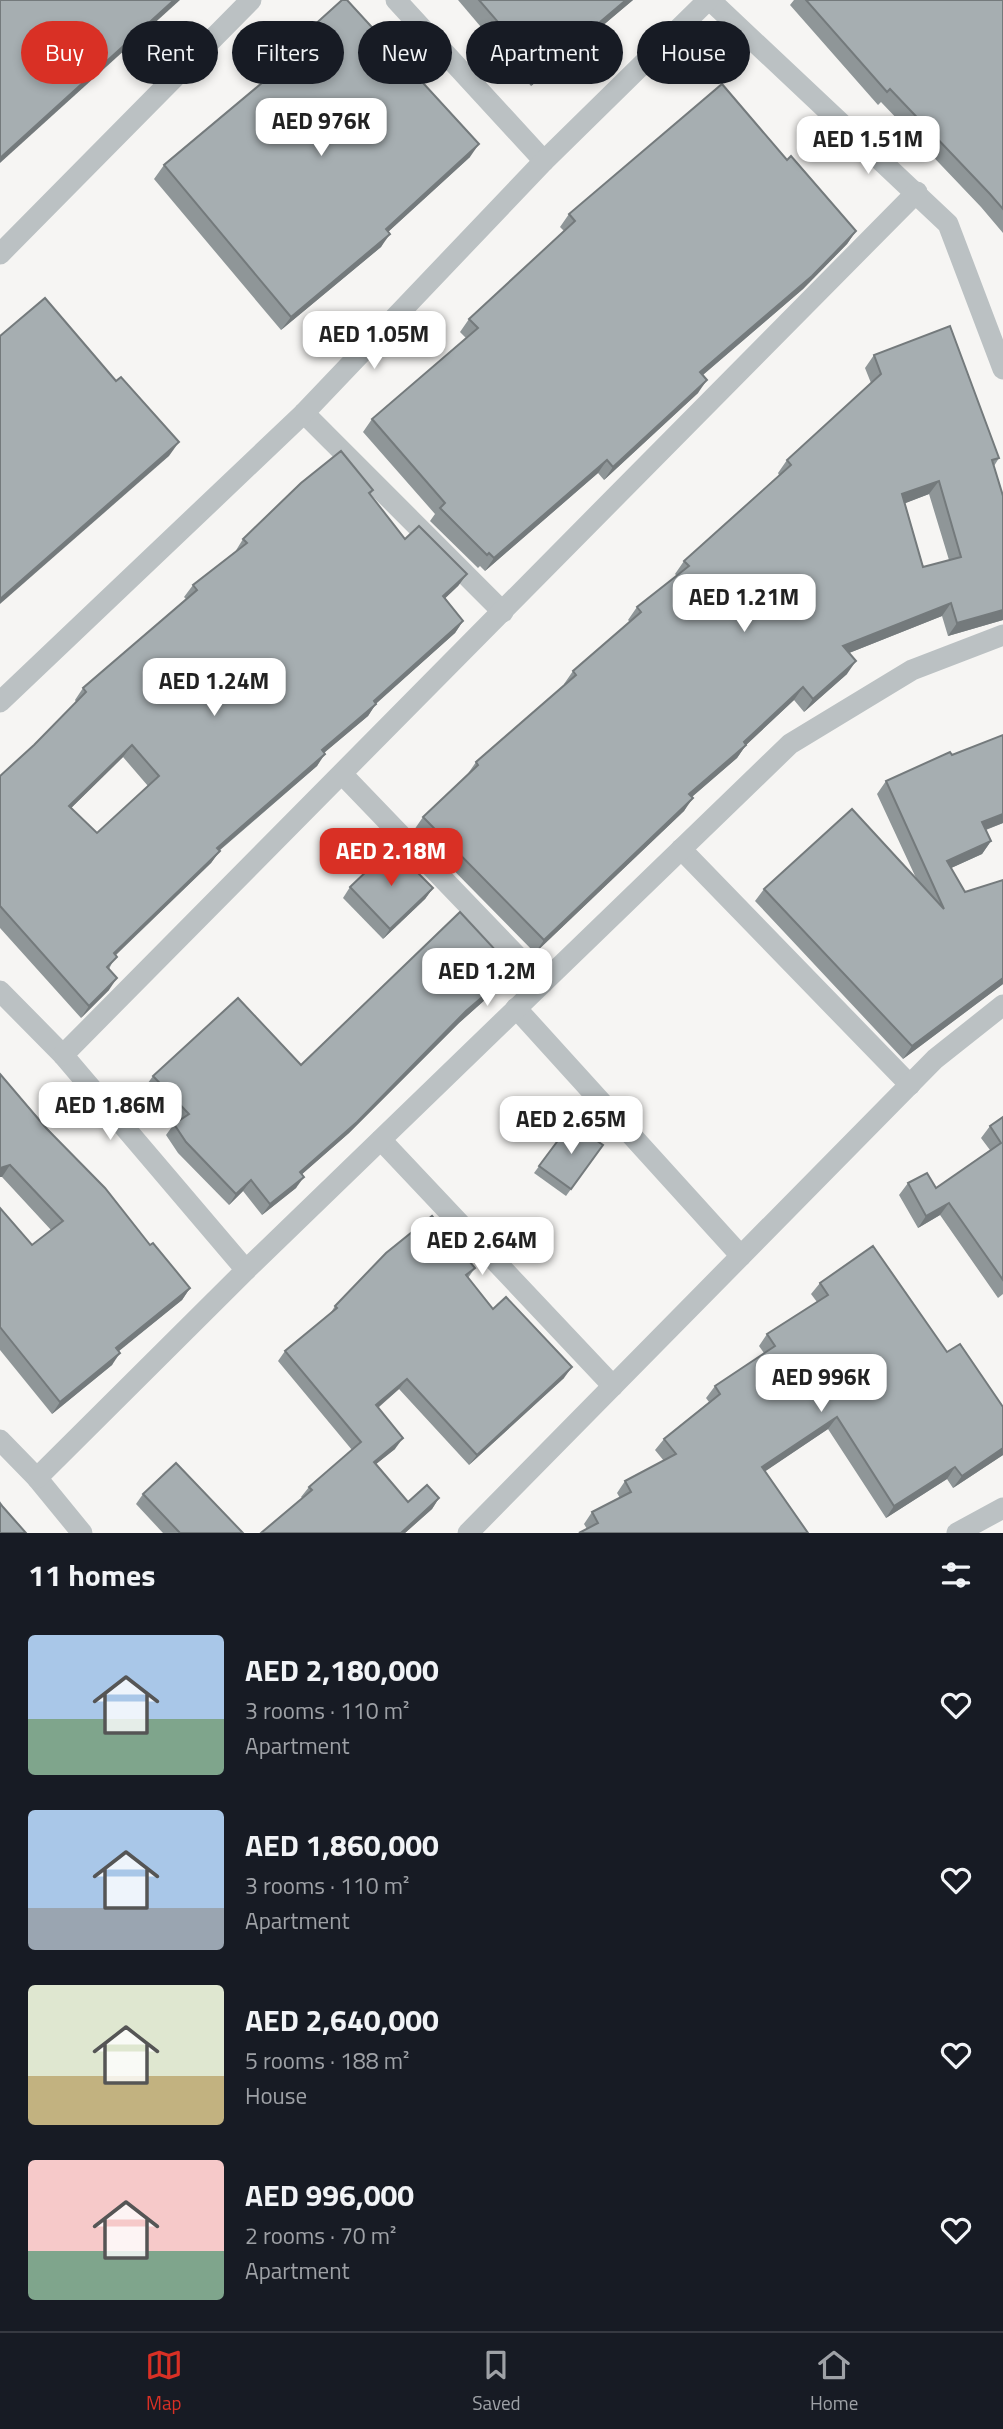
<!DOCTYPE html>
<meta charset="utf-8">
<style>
:root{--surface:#171b24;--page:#242831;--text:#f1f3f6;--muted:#9ea1a6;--line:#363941;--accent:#d93025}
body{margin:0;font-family:"Titillium Web",sans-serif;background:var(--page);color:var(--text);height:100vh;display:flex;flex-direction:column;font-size:26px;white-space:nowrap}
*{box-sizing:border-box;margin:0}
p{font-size:23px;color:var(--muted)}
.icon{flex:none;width:38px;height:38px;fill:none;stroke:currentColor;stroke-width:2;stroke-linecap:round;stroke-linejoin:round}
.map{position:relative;height:1533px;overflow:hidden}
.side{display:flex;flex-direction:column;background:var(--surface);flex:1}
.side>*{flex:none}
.hud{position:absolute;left:21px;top:21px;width:962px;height:63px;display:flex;gap:14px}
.price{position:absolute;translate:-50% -60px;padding:0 16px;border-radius:14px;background:#fff;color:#222;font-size:23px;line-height:46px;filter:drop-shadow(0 2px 4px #0008)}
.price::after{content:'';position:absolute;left:50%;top:42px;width:21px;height:16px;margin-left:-10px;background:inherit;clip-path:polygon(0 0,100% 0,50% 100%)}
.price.on{background:var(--accent);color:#fff}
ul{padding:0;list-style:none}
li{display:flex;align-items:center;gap:21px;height:175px;padding:0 28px}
li span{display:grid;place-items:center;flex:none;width:196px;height:140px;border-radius:7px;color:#555}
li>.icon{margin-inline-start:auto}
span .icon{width:84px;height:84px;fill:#fffc;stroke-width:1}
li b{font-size:30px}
h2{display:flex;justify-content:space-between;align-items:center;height:84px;padding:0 28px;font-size:30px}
.tag{padding:0 24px;border-radius:32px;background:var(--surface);box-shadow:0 4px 10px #0003;font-size:24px;line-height:63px}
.tag.on{background:var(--accent);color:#fff}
.dock{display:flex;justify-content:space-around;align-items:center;height:98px;border-top:2px solid var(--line);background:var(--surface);font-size:19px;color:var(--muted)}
.dock a{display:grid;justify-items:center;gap:4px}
.dock .on{color:var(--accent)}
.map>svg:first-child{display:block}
</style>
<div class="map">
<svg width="1003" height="1533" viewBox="0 0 1003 1533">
<rect width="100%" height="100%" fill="#f6f5f3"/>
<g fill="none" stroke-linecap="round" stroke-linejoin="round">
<g stroke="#bbc1c3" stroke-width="21">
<path d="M396,0L544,161"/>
<path d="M710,0L948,224L1003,369"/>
<path d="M0,254L251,0"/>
<path d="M304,413L503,612"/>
<path d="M0,702L304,413L544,161L708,0"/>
<path d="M342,774L543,983"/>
<path d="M681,849L910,1085"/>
<path d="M0,991L63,1055L246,1270"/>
<path d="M516,1008L741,1256"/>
<path d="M63,1055L917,192"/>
<path d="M381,1140L613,1386"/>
<path d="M0,1440L37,1478L82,1533"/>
<path d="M37,1478L246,1270L790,744L912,670L1003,635"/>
<path d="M468,1533L935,1059L1003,1005"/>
<path d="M957,1533L1003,1508"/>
</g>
</g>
<g fill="#8f9698" fill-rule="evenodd">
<path d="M458,0H633L531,86Z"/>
<path d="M794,0H1003V233L981,207L881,102L878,105L790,5Z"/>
<path d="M269,66L470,157L389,231L381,247L281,330L154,179L164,165L262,83L260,80Z"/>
<path d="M787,160L856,231L847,244L803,289L703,375L698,393L604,480L598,473L485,571L480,566L478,568L430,521L435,514L363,432L372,419L466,338L460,332L469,319L564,231L560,227L569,214Z"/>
<path d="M874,355L999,458L994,466L1003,496V620L948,636L942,616L849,653L847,674L804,712L794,700L746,745L737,758L692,797L684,811L535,953L414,830L423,817L467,776V775L476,762L565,685L564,684L573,671L630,622L628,620L637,607L677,576L675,574L684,561L779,475L778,473L787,460L871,383L865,368ZM929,494L949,560L923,567L905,503Z"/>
<path d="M373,490L370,495L405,539L467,574L458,586L445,598L463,621L455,633L376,703L368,716L324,753L317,766L219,851L211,863L116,955L109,969V990L81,1018L0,928V776L34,745L76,702L75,700L83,688L186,599L184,597L193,585L235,552L243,539ZM123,757L148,786L97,833L71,808Z"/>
<path d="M1003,735V823L986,830L991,841L982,854L951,868L1003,984L903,1059L755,901L764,889L916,878L877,794L886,781Z"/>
<path d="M350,887L433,888L425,899L383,939L343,898Z"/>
<path d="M514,970L506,981L459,1023L349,1133L302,1174L296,1188L262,1215L243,1191L229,1205L178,1153L166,1135L174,1124L177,1122L145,1087L153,1076L301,1065Z"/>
<path d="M0,1074L150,1245L190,1288L182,1300L118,1351L112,1365L52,1414L0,1350V1208L32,1245L51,1230L2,1177Z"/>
<path d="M1003,1117V1294L998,1298L940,1215L918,1228L899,1195L908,1183L936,1188L990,1150L981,1138L990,1126Z"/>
<path d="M571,1123L603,1145L566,1196L534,1173Z"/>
<path d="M475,1268L468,1278L493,1309L564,1378L469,1465L399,1389L378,1408L395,1449L376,1464L408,1502L439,1498L432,1509L405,1533H261L302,1498L301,1497L309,1487L352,1450L278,1361L285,1351L330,1314L335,1306Z"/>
<path d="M820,1283L1003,1455L953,1488L947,1479L886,1518L828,1429L765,1471L587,1529L584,1524L592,1512L620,1498L617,1493L625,1481L664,1461L655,1450L664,1439L709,1402L706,1398L715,1386L764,1353L759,1346L767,1334L817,1302L811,1294Z"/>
<path d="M143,1494L243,1533H163L136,1504Z"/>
</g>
<g fill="#747a7c">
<path d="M174,0H180L0,163V158Z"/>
<path d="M626,0H633L531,86L541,72Z"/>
<path d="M479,144L470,157L377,242L386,229Z"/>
<path d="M856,231L847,244L803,289L691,385L700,372Z"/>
<path d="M390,234L381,247L281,330L291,317Z"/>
<path d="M707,380L698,393L604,480L613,467Z"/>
<path d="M179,442L169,456L0,604V599Z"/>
<path d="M607,460L598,473L485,571L494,558Z"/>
<path d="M939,481L929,494L893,508L902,494Z"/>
<path d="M467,574L458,586L435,608L443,596Z"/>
<path d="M951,603L942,616L834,659L843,646Z"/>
<path d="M1003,610V620L948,636L957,623Z"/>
<path d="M463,621L455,633L368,711L376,704L368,716L313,762L322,750L374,701Z"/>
<path d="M856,661L847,674L804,712L813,699Z"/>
<path d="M803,687L794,700L744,747L746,745L737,758L680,807L689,794Z"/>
<path d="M132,745L123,757L61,818L69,806Z"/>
<path d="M325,754L317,766L208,860L217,848Z"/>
<path d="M693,798L684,811L535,953L544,940Z"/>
<path d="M1003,814V823L974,834L982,822Z"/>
<path d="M991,841L982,854L938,874L947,861Z"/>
<path d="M220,851L211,863L105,965L114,953Z"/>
<path d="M433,888L425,899L383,939L390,929Z"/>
<path d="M514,970L506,981L459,1023L349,1133L292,1183L300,1172L466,1011Z"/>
<path d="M117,978L109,990L81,1018L89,1006Z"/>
<path d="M1003,978V984L903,1059L912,1046Z"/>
<path d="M10,1165L2,1177H0V1168Z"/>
<path d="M304,1177L296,1188L262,1215L270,1204Z"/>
<path d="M251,1180L243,1191L229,1205L236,1194Z"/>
<path d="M949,1203L940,1215L918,1228L926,1216Z"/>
<path d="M190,1288L182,1300L108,1360L116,1348Z"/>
<path d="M120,1353L112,1365L52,1414L60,1402Z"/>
<path d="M572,1367L564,1378L469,1465L477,1455Z"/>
<path d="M407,1379L399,1389L368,1416L376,1405Z"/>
<path d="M837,1417L828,1429L754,1479L762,1467Z"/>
<path d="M403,1438L395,1449L366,1472L374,1462Z"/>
<path d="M1003,1448V1455L953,1488L962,1476Z"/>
<path d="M955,1467L947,1479L886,1518L894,1506Z"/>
<path d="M439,1498L432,1509L405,1533H401Z"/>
</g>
<g fill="#a6aeb1" stroke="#747a7c" stroke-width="2" fill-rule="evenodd">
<path d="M0,0H174L0,158Z"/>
<path d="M342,0H347L479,144L386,229L390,234L291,317L164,165L275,72L269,66Z"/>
<path d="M479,0H626L541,72Z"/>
<path d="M806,0H1003V209L990,194L890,89L887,92Z"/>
<path d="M722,84L787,160L791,156L856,231L812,276L700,372L707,380L613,467L607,460L494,558L489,553L487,555L440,508L445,503L372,419L478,328L469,319L575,221L569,214Z"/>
<path d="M45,298L116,381L121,377L179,442L0,599V336Z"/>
<path d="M950,326L999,458L992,460L1003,496V610L957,623L951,603L843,646L856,661L813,699L803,687L744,742L746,745L689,794L693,798L544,940L423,817L478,765L476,762L576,675L573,671L641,612L637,607L689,566L684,561L791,465L787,460L881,374L874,355ZM939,481L961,557L923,567L902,494Z"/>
<path d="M341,451L373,490L369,493L405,539L419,526L467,574L443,596L463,621L374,701L376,704L322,750L325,754L217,848L220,851L114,953L117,957L107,967L117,978L89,1006L0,906V776L34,745L86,692L83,688L197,590L193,585L247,543L243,539L301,483ZM132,745L159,776L97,833L69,806Z"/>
<path d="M1003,735V814L982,822L991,841L947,861L965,892L1003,880V978L912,1046L764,889L852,809L944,909L886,781L950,752L952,755Z"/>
<path d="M392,847L433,888L390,929L350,887Z"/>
<path d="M460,912L514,970L466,1011L357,1122L300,1172L304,1177L270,1204L251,1180L236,1194L186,1142L174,1124L189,1114L153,1076L238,998L301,1065Z"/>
<path d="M0,1074L46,1128L105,1188L150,1245L153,1243L190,1288L116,1348L120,1353L60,1402L0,1327V1208L32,1245L63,1221L10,1165L0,1168Z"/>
<path d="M1003,1117V1280L949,1203L926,1216L908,1183L927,1173L936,1188L1001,1143L990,1126Z"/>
<path d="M571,1123L603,1145L571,1189L539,1166Z"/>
<path d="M432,1216L475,1268L466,1275L493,1309L506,1297L572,1367L477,1455L407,1379L376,1405L403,1438L374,1462L408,1502L427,1485L439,1498L401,1533H261L312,1490L309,1487L361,1442L285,1351L337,1308L335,1306L386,1253Z"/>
<path d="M873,1246L947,1352L960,1344L1003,1407V1448L962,1476L955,1467L894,1506L837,1417L762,1467L808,1533H579L598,1523L592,1512L631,1492L625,1481L676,1454L664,1439L720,1394L715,1386L775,1346L767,1334L828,1295L820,1283Z"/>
<path d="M176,1463L243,1533H180L143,1494Z"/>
<path d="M0,1503L3,1507L26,1533H0Z"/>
</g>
</svg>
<b class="price" style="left:321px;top:158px">AED 976K</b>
<b class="price" style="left:868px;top:176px">AED 1.51M</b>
<b class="price" style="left:374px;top:371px">AED 1.05M</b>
<b class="price" style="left:744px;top:634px">AED 1.21M</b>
<b class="price" style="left:214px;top:718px">AED 1.24M</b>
<b class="price on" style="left:391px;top:888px">AED 2.18M</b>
<b class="price" style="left:487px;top:1008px">AED 1.2M</b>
<b class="price" style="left:110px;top:1142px">AED 1.86M</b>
<b class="price" style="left:571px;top:1156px">AED 2.65M</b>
<b class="price" style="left:482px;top:1277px">AED 2.64M</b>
<b class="price" style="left:821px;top:1414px">AED 996K</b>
<div class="hud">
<a class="tag on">Buy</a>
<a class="tag">Rent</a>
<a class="tag">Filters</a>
<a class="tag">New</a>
<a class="tag">Apartment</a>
<a class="tag">House</a>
</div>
</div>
<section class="side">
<h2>11 homes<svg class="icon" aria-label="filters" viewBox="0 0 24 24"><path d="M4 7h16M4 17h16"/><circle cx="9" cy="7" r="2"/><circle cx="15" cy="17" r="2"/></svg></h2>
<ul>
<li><span style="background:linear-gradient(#a9c7e8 60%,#7fa58c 0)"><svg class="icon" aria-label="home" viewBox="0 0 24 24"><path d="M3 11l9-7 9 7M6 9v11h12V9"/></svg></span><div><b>AED 2,180,000</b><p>3 rooms · 110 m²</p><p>Apartment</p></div><svg class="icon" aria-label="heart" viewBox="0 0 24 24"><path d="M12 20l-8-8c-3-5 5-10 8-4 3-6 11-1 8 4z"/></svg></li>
<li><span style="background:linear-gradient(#a9c7e8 70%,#9aa5b1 0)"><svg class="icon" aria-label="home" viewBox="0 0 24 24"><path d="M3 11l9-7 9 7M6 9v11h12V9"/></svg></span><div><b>AED 1,860,000</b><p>3 rooms · 110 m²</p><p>Apartment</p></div><svg class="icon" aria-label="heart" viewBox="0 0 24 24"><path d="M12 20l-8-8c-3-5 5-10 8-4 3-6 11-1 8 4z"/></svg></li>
<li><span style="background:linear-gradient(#dfe7d0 65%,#c2b280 0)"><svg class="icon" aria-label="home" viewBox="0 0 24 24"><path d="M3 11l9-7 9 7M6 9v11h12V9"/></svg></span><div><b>AED 2,640,000</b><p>5 rooms · 188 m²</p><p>House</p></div><svg class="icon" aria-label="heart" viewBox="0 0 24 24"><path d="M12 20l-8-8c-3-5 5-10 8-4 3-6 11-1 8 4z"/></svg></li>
<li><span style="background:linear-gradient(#f6c9c9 65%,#7fa58c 0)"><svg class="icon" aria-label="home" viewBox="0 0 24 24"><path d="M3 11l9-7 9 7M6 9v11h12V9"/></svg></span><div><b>AED 996,000</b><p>2 rooms · 70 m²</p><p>Apartment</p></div><svg class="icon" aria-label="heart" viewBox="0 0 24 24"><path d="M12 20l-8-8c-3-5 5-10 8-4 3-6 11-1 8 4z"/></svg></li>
</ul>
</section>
<nav class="dock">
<a class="on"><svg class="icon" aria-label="map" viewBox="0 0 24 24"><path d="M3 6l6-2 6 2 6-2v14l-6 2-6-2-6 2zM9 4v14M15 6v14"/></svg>Map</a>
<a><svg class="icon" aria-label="saved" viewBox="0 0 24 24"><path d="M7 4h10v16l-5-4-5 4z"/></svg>Saved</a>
<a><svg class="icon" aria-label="home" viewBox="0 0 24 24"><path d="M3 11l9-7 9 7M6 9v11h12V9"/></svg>Home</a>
</nav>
